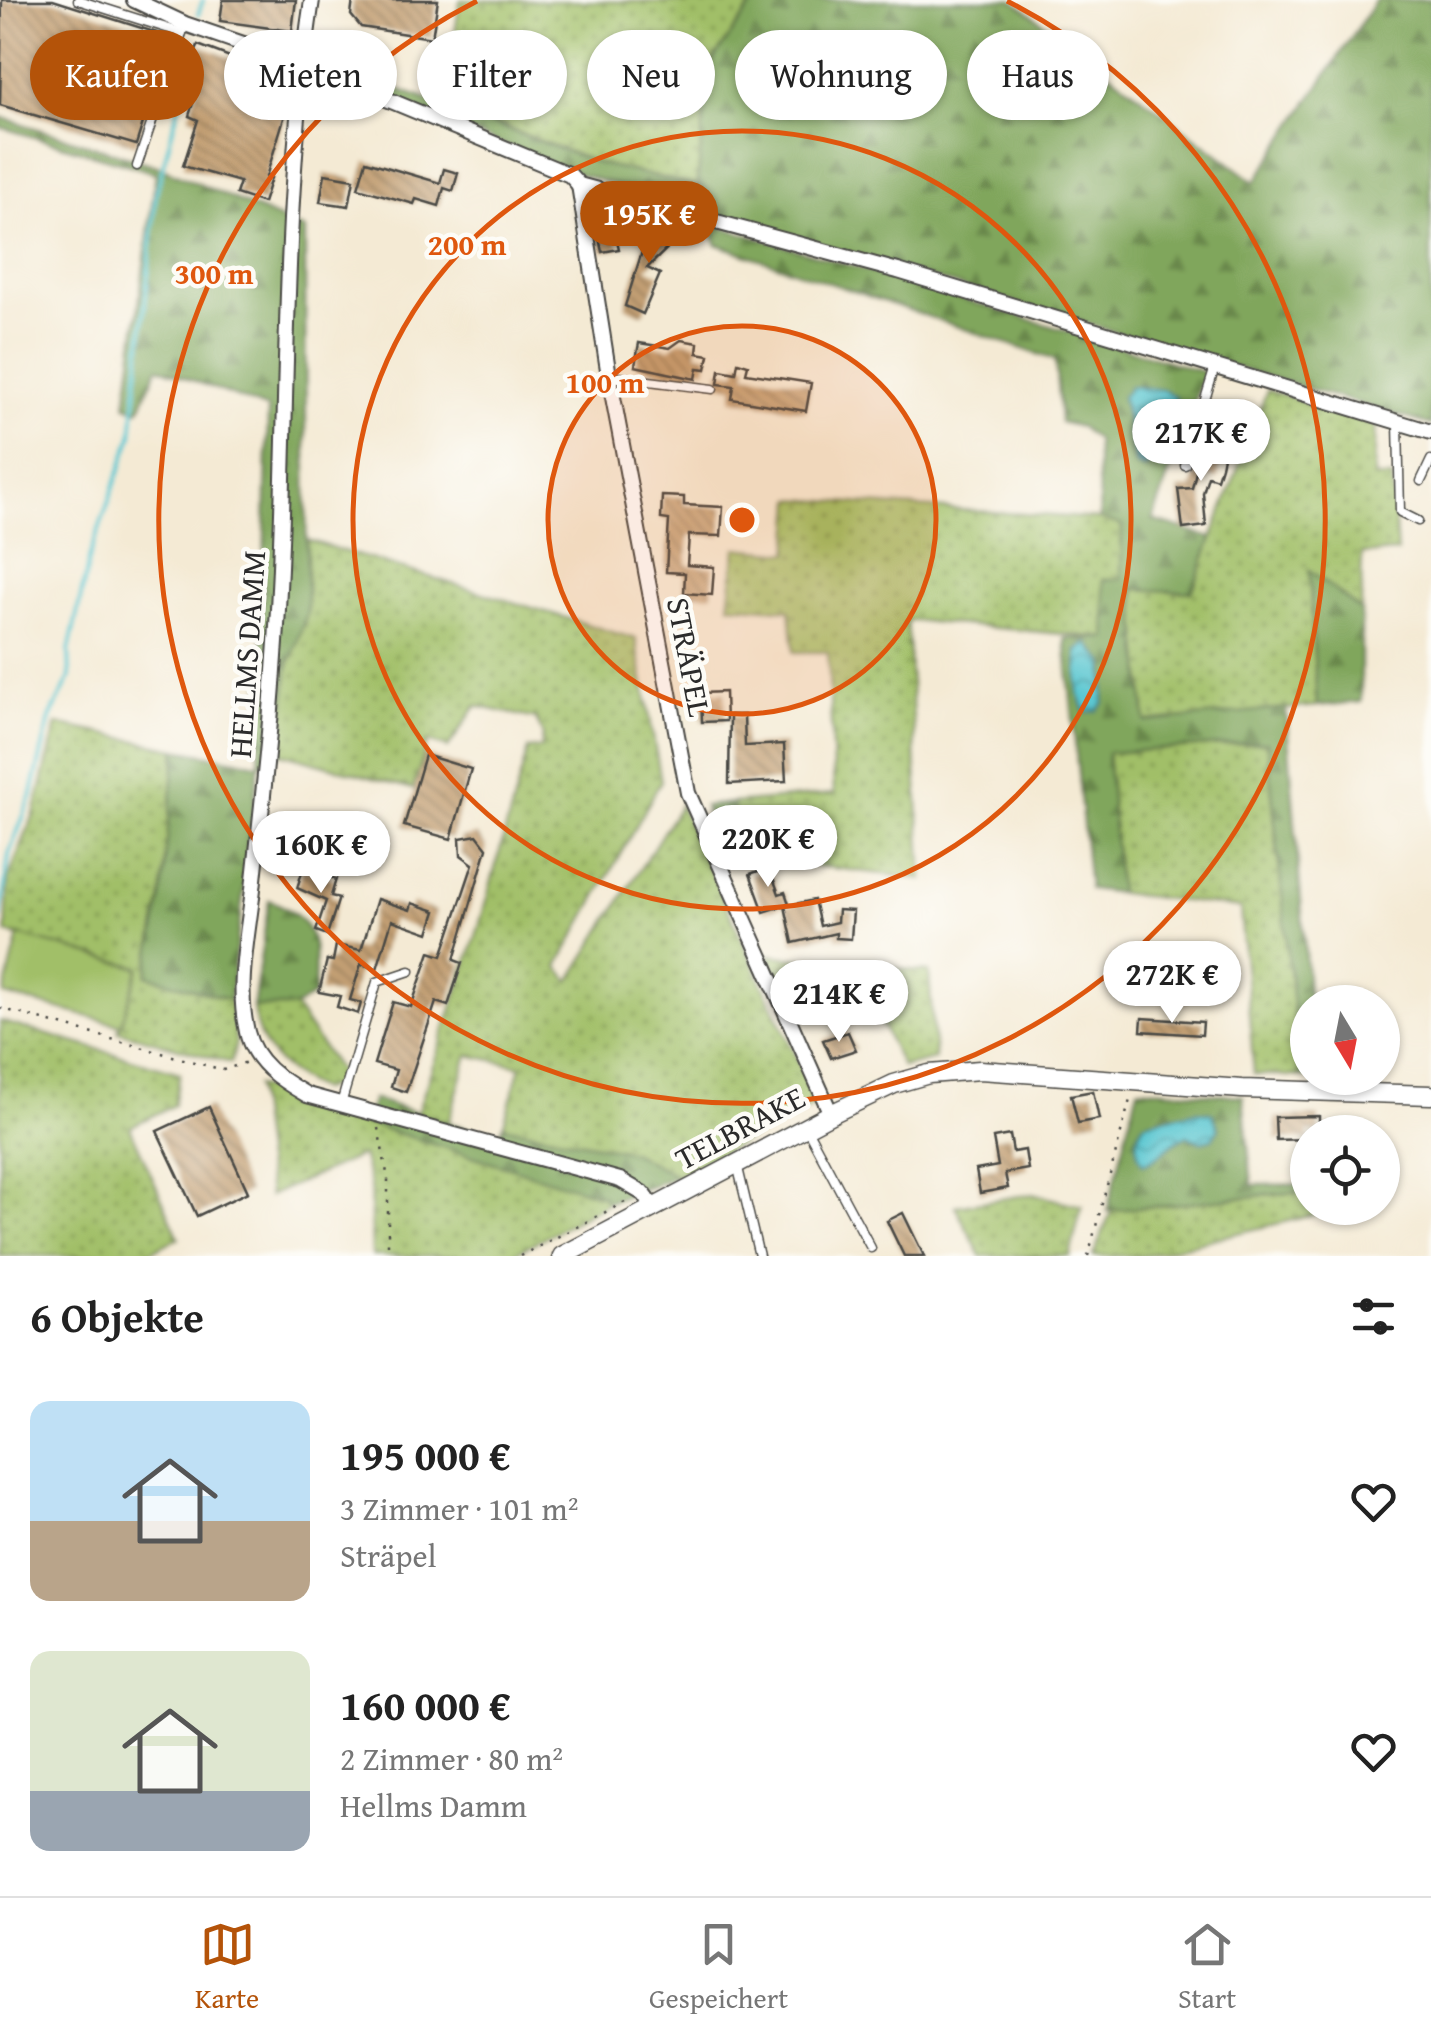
<!DOCTYPE html>
<html lang="de">
<meta charset="utf-8">
<style>
:root{--surface:#fff;--page:#f2f2f2;--text:#222;--muted:#767676;--line:#e0e0e0;--accent:#b45309}
body{margin:0;font-family:"Gentium Book Plus",serif;background:var(--page);color:var(--text);height:100vh;display:flex;flex-direction:column;font-size:38px;white-space:nowrap}
*{box-sizing:border-box;margin:0}
p{font-size:32px;color:var(--muted)}
.icon{flex:none;width:55px;height:55px;fill:none;stroke:currentColor;stroke-width:2;stroke-linecap:round;stroke-linejoin:round}
.map{position:relative;height:1256px;overflow:hidden}
.panel{display:flex;flex-direction:column;background:var(--surface);flex:1}
.panel>*{flex:none}
.guide{position:absolute;left:30px;top:30px;width:1372px;height:90px;display:flex;gap:20px}
.needle{width:65px;rotate:170deg}
.tools{position:absolute;left:1290px;top:985px;display:grid;gap:20px}
.tools a{display:grid;place-items:center;width:110px;height:110px;border-radius:50%;background:var(--surface);box-shadow:0 2px 8px #0004;font-size:50px}
.price{position:absolute;translate:-50% -85px;padding:0 22px;border-radius:35px;background:#fff;color:#222;font-size:32px;line-height:65px;filter:drop-shadow(0 2px 5px #0008)}
.price::after{content:'';position:absolute;left:50%;top:60px;width:30px;height:22px;margin-left:-15px;background:inherit;clip-path:polygon(0 0,100% 0,50% 100%)}
.price.current{background:var(--accent);color:#fff}
ul{padding:0;list-style:none}
li{display:flex;align-items:center;gap:30px;height:250px;padding:0 30px}
li span{display:grid;place-items:center;flex:none;width:280px;height:200px;border-radius:20px;color:#555}
li>.icon{margin-inline-start:auto}
span .icon{width:120px;height:120px;fill:#fffc;stroke-width:1}
li b{font-size:42px}
h2{display:flex;justify-content:space-between;align-items:center;height:120px;padding:0 30px;font-size:42px}
.pill{padding:0 35px;border-radius:45px;background:var(--surface);box-shadow:0 2px 8px #0004;font-size:35px;line-height:90px}
.pill.current{background:var(--accent);color:#fff}
.menu{display:flex;justify-content:space-around;align-items:center;height:140px;border-top:2px solid var(--line);background:var(--surface);font-size:28px;color:var(--muted)}
.menu a{display:grid;justify-items:center;gap:5px}
.menu .current{color:var(--accent)}
.map>svg:first-child{display:block}
</style>
<div class="map">
<svg width="1431" height="1256" viewBox="0 0 1431 1256">
<defs>
<pattern id="grass-dots" width="8" height="8" patternUnits="userSpaceOnUse" patternTransform="scale(2.5)"><rect width="8" height="8" fill="#a1bf67"/><path d="M2 2h.1M6 6h.1" fill="none" stroke="#839b55" stroke-width="1.8" stroke-linecap="round"/></pattern>
<pattern id="forest-firs" width="22" height="20" patternUnits="userSpaceOnUse" patternTransform="scale(2.5)"><rect width="22" height="20" fill="#80a65c"/><path d="M5 1l3.5 6h-7zM16 11l3.5 6h-7z" fill="#69874c"/></pattern>
<pattern id="water-waves" width="16" height="10" patternUnits="userSpaceOnUse" patternTransform="scale(2.5)"><rect width="16" height="10" fill="#5bc7d1"/><path d="M0 5q4-4 8 0t8 0" fill="none" stroke="#4ba2aa"/></pattern>
<pattern id="building-back-hatch" width="6" height="6" patternUnits="userSpaceOnUse" patternTransform="scale(2.5)"><rect width="6" height="6" fill="#c29f73"/><path d="M-1 5l2 2M0 0l6 6M5-1l2 2" fill="none" stroke="#9e825f"/></pattern>
</defs>
<rect width="100%" height="100%" fill="#fdfcf7"/>
<filter id="ink" filterUnits="userSpaceOnUse"><feTurbulence type="fractalNoise" baseFrequency=".01" numOctaves="2"/><feDisplacementMap in="SourceGraphic" scale="20" xChannelSelector="R" yChannelSelector="G"/><feConvolveMatrix kernelMatrix="1 2 1 2 8 2 1 2 1" color-interpolation-filters="sRGB"/></filter>
<filter id="wash" filterUnits="userSpaceOnUse"><feTurbulence type="fractalNoise" baseFrequency=".0048" numOctaves="4" result="noise"/><feDisplacementMap in="SourceGraphic" scale="40" xChannelSelector="R" yChannelSelector="G"/><feGaussianBlur stdDeviation="2.25" result="paint"/><feColorMatrix in="noise" values="0 0 0 0 0 0 0 0 0 0 0 0 0 0 0 0 0 1.4 0 .05"/><feComposite in="paint" operator="in"/></filter>
<g filter="url(#wash)">
<rect width="100%" height="100%" fill="#f4ead4"/>
<g fill="url(#grass-dots)" stroke="#667549" stroke-width="2.5">
<path d="M460,0L754,3L709,66L697,186L600,164L444,103Z"/>
<path d="M1267,390L1376,424L1374,478H1392L1397,552L1362,554L1361,611L1310,571L1317,706L1146,723L1134,588L1192,592Z"/>
<path d="M793,499L1100,519L1122,524L1121,580H1103L1107,638L907,620L923,879L736,856L733,803L834,794L828,652H794L790,610L729,605L736,548L789,553Z"/>
<path d="M307,540L636,639L661,781L558,966L570,981L680,805L818,1104L677,1176L631,1152L503,1126L521,1066L468,1055L448,1124L416,1116L478,930L528,749L541,748L543,735L536,719L476,706L448,748L428,741L413,789L281,753L288,667L307,613Z"/>
<path d="M57,724L176,749L162,892L147,975L230,1000L236,1043L231,1063L118,1031L139,967L6,933L8,879L34,814Z"/>
<path d="M1267,742L1300,1077L1254,1074L1240,908L1119,893L1107,753Z"/>
<path d="M768,955L929,972L935,1059L902,1067L865,990L799,1015Z"/>
<path d="M253,1007H295L341,1074L335,1085L321,1090C284,1073 257,1050 253,1007Z"/>
<path d="M0,1021L180,1073L174,1105L130,1127L179,1238L141,1256H0Z"/>
<path d="M256,1086L604,1196L607,1203L510,1256H372L370,1185L362,1155L269,1196Z"/>
<path d="M1307,1191L1308,1208H1343L1142,1256H1093L1112,1210Z"/>
<path d="M1032,1194L1082,1206L1070,1256H981L955,1206Z"/>
</g>
<g fill="url(#forest-firs)" stroke="#566844" stroke-width="2.5" fill-rule="evenodd">
<path d="M748,0H1013L1255,182L1376,0H1431V425L582,175L386,99L382,83L600,164L697,186L709,66L753,4Z"/>
<path d="M0,117L157,166L305,230L307,613L288,667L281,753L259,765L230,1000L147,975L162,892L176,749L259,764L268,409L158,367L139,410L126,405L156,173L0,127Z"/>
<path d="M712,224L1204,372L1153,520L1212,538L1192,592L1134,589L1146,722L1286,708L1309,1002L1308,1078L1315,1079L1300,1077L1267,742L1107,753L1119,893L1089,889L1065,638H1107L1103,579H1121L1122,525L1100,519L1096,440L1080,427L1060,422L1055,360L716,244ZM1127,409L1174,410L1160,451L1133,436Z"/>
<path d="M1309,570L1361,611V702L1317,706Z"/>
<path d="M733,803L736,856L721,857L704,806Z"/>
<path d="M269,900C319,919 316,947 314,995L295,1007H253Z"/>
<path d="M1138,1088L1243,1096L1252,1185L1307,1184V1191L1107,1211Z"/>
<path d="M373,1099L498,1138L503,1126L631,1152L677,1176L607,1203L603,1196L364,1123Z"/>
</g>
<path fill="#a1bf67" stroke="#667549" stroke-width="2.5" d="M19,935L139,968L121,1025L4,995Z"/>
<g fill="url(#water-waves)" stroke="#43797e" stroke-width="2.5">
<path d="M1130,386L1164,390L1176,397L1160,451L1145,468L1136,465L1122,397Z"/>
<path d="M1088,643L1105,663L1104,703L1097,711L1085,712L1078,693L1077,651Z"/>
<path d="M1197,1111L1212,1113L1219,1128L1212,1139L1200,1142L1187,1136C1168,1142 1161,1159 1143,1164C1134,1148 1134,1137 1145,1122Z"/>
</g>
<g fill="none" stroke-linecap="round" stroke-linejoin="round">
<g stroke="#5bc7d1" stroke-width="4">
<path d="M198,15L203,0"/>
<path d="M0,918L9,854L31,797L50,718L70,677L69,651L90,555L132,436L156,193L181,97V63L188,45"/>
</g>
</g>
<g id="blocks">
<g fill="url(#building-back-hatch)">
<path d="M2,0H53L170,37L136,145L0,105Z"/>
<path d="M223,0H296L292,31L220,21Z"/>
<path d="M353,0H438L432,38L361,27L351,15Z"/>
<path d="M198,45L286,78L284,118L266,177L271,178L263,203L236,194L240,182L183,166L198,120L189,116L199,84L194,57Z"/>
<path d="M366,161L440,183L444,169L458,173L453,191L444,188L439,206L416,199L414,204L358,188Z"/>
<path d="M325,174L354,179L349,206L320,202Z"/>
<path d="M659,218L678,238L647,268L660,274L643,314L625,306L650,226Z"/>
<path d="M612,219L619,249L602,252L596,223Z"/>
<path d="M681,340L698,343L697,353L709,355L706,369L698,368L696,379L635,366L639,343L670,348Z"/>
<path d="M738,362L748,365L746,373L811,383L806,411L732,399L734,386L718,384L720,370L736,373Z"/>
<path d="M1205,436L1226,442L1221,466L1217,479L1208,476L1203,493L1206,526L1183,529L1178,489L1192,488Z"/>
<path d="M662,496L684,497V505L723,507L721,536L689,535L687,565L714,567L712,595L684,593L685,573L666,572L669,520L661,519Z"/>
<path d="M725,692L726,721L702,722L701,693Z"/>
<path d="M730,715H744L745,746L784,744L786,781L729,784Z"/>
<path d="M425,755L471,769L451,839L404,826Z"/>
<path d="M477,835L487,848L454,960L462,963L448,1006L436,1002L406,1092L391,1087L396,1070L374,1064L393,1002L411,1007L430,952L442,956L473,864L461,855L460,838Z"/>
<path d="M769,867L779,894L785,892L789,904L764,912L750,874Z"/>
<path d="M303,869L336,879L331,896L339,898L327,935L316,931L326,901L297,888Z"/>
<path d="M377,899L410,910L412,903L436,911L429,933L392,920L377,969L361,964L350,1000L361,1003L358,1014L337,1007L340,996L319,992L327,960L333,961L336,945L361,950Z"/>
<path d="M814,900L820,926L837,922L838,910L853,911L851,939L836,938V933L793,943L785,906Z"/>
<path d="M1159,969L1170,970L1169,981L1189,982L1188,1002L1156,999Z"/>
<path d="M1142,1018L1203,1022L1202,1035L1141,1031Z"/>
<path d="M848,1032L856,1050L831,1058L823,1040Z"/>
<path d="M1093,1091L1099,1119L1078,1123L1071,1095Z"/>
<path d="M209,1107L248,1192L197,1216L157,1131Z"/>
<path d="M1319,1116V1132H1308V1139L1276,1140L1275,1117Z"/>
<path d="M1010,1135L1013,1152L1025,1150L1028,1169L1005,1173L1008,1188L980,1193L976,1170L998,1166L993,1138Z"/>
<path d="M903,1213L924,1256H904L887,1221Z"/>
</g>
</g>
</g>
<g filter="url(#ink)">
<use href="#blocks" fill-opacity="0" stroke="#494844" stroke-width="2.5"/>
<g fill="none" stroke-linecap="round" stroke-linejoin="round">
<defs>
<g id="service">
<path d="M78,0L182,33"/>
<path d="M137,166L185,24"/>
<path d="M609,376L713,389"/>
<path d="M1398,423L1400,512L1418,521"/>
<path d="M1185,465L1215,367"/>
<path d="M1421,481L1431,460"/>
<path d="M341,1104L377,982L410,971"/>
<path d="M806,1127L871,1248"/>
<path d="M737,1164L759,1256"/>
</g>
<g id="minor">
<path d="M134,0L185,24L302,64L570,175L579,185L898,271L1431,432"/>
<path d="M312,0C278,221 291,448 274,671C269,744 261,816 253,889C248,935 236,987 247,1032C254,1063 281,1080 307,1095L620,1180L644,1194L654,1208"/>
<path d="M579,185L609,376L688,793L831,1114"/>
</g>
<path id="tertiary" d="M562,1256L831,1114L894,1084L929,1074L980,1070L1242,1089L1431,1095"/>
</defs>
<use href="#service" stroke="#494844" stroke-width="11"/>
<use href="#minor" stroke="#494844" stroke-width="18"/>
<use href="#tertiary" stroke="#494844" stroke-width="21"/>
<g stroke="#494844" stroke-width="2.5" stroke-dasharray="2.5 8" stroke-linecap="butt">
<path d="M0,1008L223,1070L247,1062"/>
<path d="M378,1128L388,1178V1256"/>
<path d="M520,1256L629,1200"/>
<path d="M1088,1256L1131,1096"/>
</g>
<use href="#service" stroke="#fff" stroke-width="8"/>
<use href="#minor" stroke="#fff" stroke-width="14"/>
<use href="#tertiary" stroke="#fff" stroke-width="18"/>
</g>
</g>
<circle cx="742" cy="520" r="194" fill="#df570e" fill-opacity=".12"/>
<g fill="none" stroke="#df570e" stroke-width="5">
<circle cx="742" cy="520" r="194"/>
<circle cx="742" cy="520" r="389"/>
<path d="M1007 1A583 583 0 1 1 477 1"/>
</g>
<g text-anchor="middle" stroke-width="9" stroke-linejoin="round" paint-order="stroke">
<g font-size="32" fill="#2b2b2b" stroke="#fdfcf7">
<text transform="translate(247 654) rotate(-86)" y="11">HELLMS DAMM</text>
<text transform="translate(689 657) rotate(79)" y="11">STRÄPEL</text>
<text transform="translate(740 1128) rotate(-28)" y="11">TELBRAKE</text>
</g>
</g>
<circle cx="742" cy="520" r="15" fill="#df570e" stroke="#fdfcf7" stroke-width="5"/>
<g font-size="30" text-anchor="middle" font-weight="bold" fill="#df570e" stroke="#fdfcf7" stroke-width="9" stroke-linejoin="round" paint-order="stroke">
<text x="467" y="255">200 m</text>
<text x="214" y="284">300 m</text>
<text x="605" y="393">100 m</text>
</g>
</svg>
<div class="tools">
<a><svg class="needle" viewBox="-14 -14 28 28"><path d="M0-13l5 13h-10z" fill="#e53935"/><path d="M0 13l5-13h-10z" fill="#767676"/></svg></a>
<a><svg class="icon" aria-label="locate" viewBox="0 0 24 24"><circle cx="12" cy="12" r="6"/><path d="M12 2v4M12 18v4M2 12h4M18 12h4"/></svg></a>
</div>
<b class="price current" style="left:649px;top:266px">195K €</b>
<b class="price" style="left:1201px;top:484px">217K €</b>
<b class="price" style="left:768px;top:890px">220K €</b>
<b class="price" style="left:321px;top:896px">160K €</b>
<b class="price" style="left:1172px;top:1026px">272K €</b>
<b class="price" style="left:839px;top:1045px">214K €</b>
<div class="guide">
<a class="pill current">Kaufen</a>
<a class="pill">Mieten</a>
<a class="pill">Filter</a>
<a class="pill">Neu</a>
<a class="pill">Wohnung</a>
<a class="pill">Haus</a>
</div>
</div>
<section class="panel">
<h2>6 Objekte<svg class="icon" aria-label="filters" viewBox="0 0 24 24"><path d="M4 7h16M4 17h16"/><circle cx="9" cy="7" r="2"/><circle cx="15" cy="17" r="2"/></svg></h2>
<ul>
<li><span style="background:linear-gradient(#bfe0f5 60%,#b9a48a 0)"><svg class="icon" aria-label="home" viewBox="0 0 24 24"><path d="M3 11l9-7 9 7M6 9v11h12V9"/></svg></span><div><b>195 000 €</b><p>3 Zimmer · 101 m²</p><p>Sträpel</p></div><svg class="icon" aria-label="heart" viewBox="0 0 24 24"><path d="M12 20l-8-8c-3-5 5-10 8-4 3-6 11-1 8 4z"/></svg></li>
<li><span style="background:linear-gradient(#dfe7d0 70%,#9aa5b1 0)"><svg class="icon" aria-label="home" viewBox="0 0 24 24"><path d="M3 11l9-7 9 7M6 9v11h12V9"/></svg></span><div><b>160 000 €</b><p>2 Zimmer · 80 m²</p><p>Hellms Damm</p></div><svg class="icon" aria-label="heart" viewBox="0 0 24 24"><path d="M12 20l-8-8c-3-5 5-10 8-4 3-6 11-1 8 4z"/></svg></li>
</ul>
</section>
<nav class="menu">
<a class="current"><svg class="icon" aria-label="map" viewBox="0 0 24 24"><path d="M3 6l6-2 6 2 6-2v14l-6 2-6-2-6 2zM9 4v14M15 6v14"/></svg>Karte</a>
<a><svg class="icon" aria-label="saved" viewBox="0 0 24 24"><path d="M7 4h10v16l-5-4-5 4z"/></svg>Gespeichert</a>
<a><svg class="icon" aria-label="home" viewBox="0 0 24 24"><path d="M3 11l9-7 9 7M6 9v11h12V9"/></svg>Start</a>
</nav>
